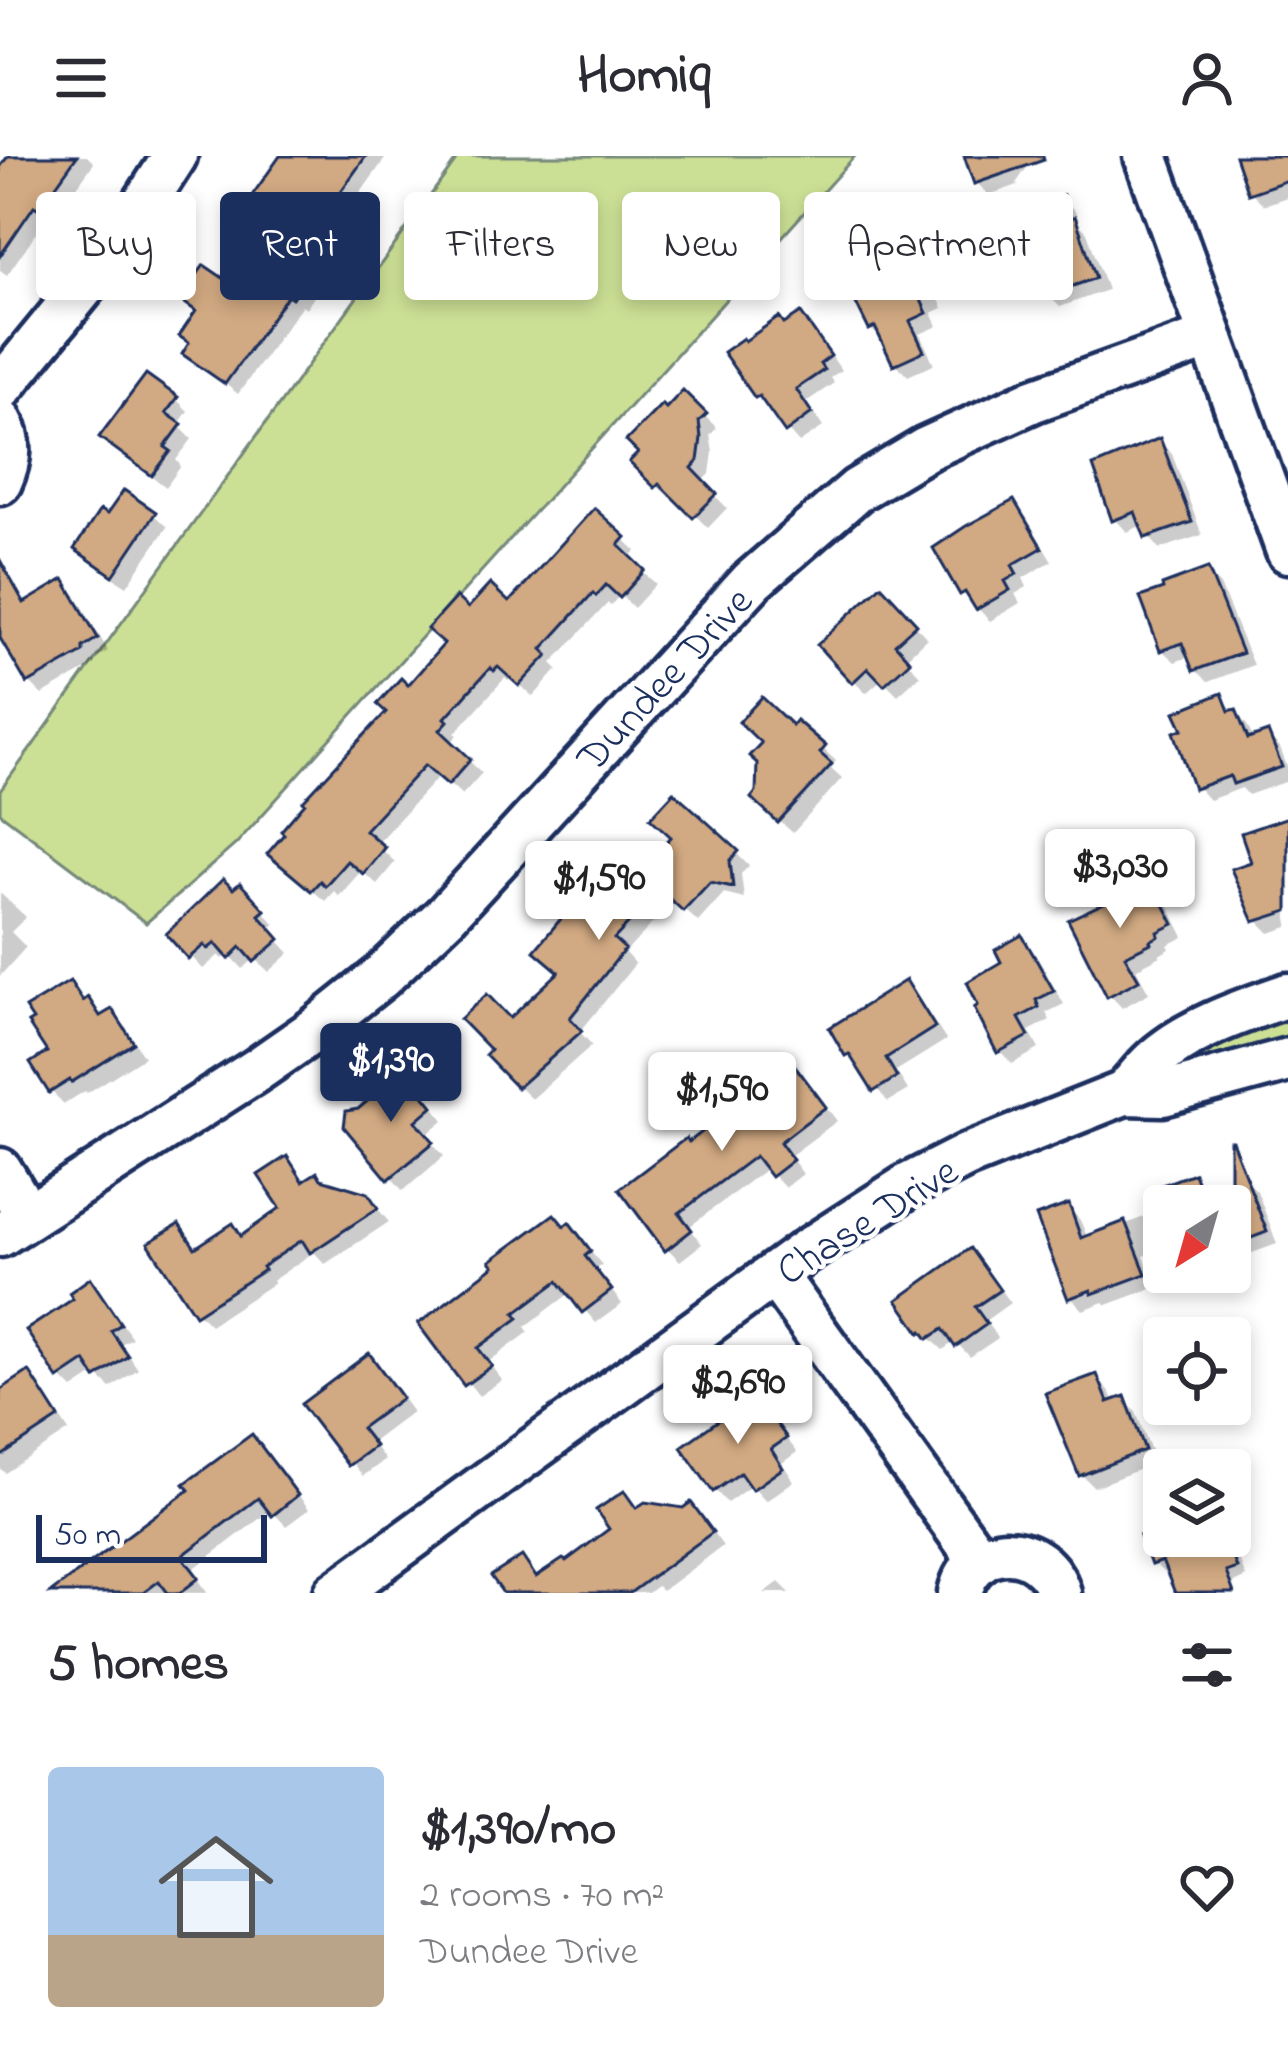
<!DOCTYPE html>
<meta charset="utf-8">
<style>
:root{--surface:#fff;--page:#f2f2f3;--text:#2b2b33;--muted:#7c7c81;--accent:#1b2f5e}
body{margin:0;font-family:"Indie Flower",sans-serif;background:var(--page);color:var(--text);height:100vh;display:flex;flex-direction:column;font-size:45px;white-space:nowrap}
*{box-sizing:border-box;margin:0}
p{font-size:39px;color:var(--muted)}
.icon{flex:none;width:66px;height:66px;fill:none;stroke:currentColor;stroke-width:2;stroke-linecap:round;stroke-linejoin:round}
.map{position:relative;height:1437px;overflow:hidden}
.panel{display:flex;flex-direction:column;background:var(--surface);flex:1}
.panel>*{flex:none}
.banner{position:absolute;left:36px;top:36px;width:1218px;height:108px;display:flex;gap:24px}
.needle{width:78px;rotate:217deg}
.fabs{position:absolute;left:1143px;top:1029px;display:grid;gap:24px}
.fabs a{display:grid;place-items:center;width:108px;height:108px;border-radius:12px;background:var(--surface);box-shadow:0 6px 18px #0003;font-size:60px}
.scale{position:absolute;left:36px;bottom:30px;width:231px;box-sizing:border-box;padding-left:12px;border:6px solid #1b2f5e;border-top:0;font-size:33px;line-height:42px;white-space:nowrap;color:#1b2f5e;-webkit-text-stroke:9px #fff;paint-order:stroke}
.price{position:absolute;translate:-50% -102px;padding:0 27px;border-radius:12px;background:#fff;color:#222;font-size:39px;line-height:78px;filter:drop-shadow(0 3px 6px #0008)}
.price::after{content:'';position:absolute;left:50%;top:72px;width:36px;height:27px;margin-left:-18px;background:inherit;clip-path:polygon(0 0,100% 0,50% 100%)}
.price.selected{background:var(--accent);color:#fff}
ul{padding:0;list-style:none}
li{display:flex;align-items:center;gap:36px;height:300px;padding:0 48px}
li span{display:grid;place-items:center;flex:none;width:336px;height:240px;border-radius:12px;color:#555}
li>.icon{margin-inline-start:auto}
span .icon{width:144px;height:144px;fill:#fffc;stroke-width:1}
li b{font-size:51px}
h2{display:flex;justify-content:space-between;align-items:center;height:144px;padding:0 48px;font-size:51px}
.tag{padding:0 42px;border-radius:12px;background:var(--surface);box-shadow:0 6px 18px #0003;font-size:42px;line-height:108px}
.tag.selected{background:var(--accent);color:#fff}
header{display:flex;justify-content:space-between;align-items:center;height:156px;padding:0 48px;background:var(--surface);font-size:54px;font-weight:800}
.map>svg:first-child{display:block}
</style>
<header><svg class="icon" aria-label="menu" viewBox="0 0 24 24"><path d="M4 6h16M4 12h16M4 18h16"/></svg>Homiq<svg class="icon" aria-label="person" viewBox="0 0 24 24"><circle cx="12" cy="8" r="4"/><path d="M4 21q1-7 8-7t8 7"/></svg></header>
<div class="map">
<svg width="1288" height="1437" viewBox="0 0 1288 1437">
<rect width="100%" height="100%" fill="#fff"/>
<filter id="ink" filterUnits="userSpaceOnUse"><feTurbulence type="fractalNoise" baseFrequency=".00833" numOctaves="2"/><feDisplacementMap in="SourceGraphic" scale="24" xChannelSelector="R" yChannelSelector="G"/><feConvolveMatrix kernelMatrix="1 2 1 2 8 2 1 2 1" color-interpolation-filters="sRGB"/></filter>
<g filter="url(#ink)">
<g fill="#cce095" stroke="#74887a" stroke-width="3">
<path d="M459,0H855L236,688L146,767L0,657V635Z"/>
<path d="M1288,853V884L1173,916L1168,909Z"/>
</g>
<g fill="#0003">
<path d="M12,0H87L94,7L53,64L48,60L7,119L0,114V17Z"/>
<path d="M284,0H387L334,74L351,89L306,152L302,149L238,238L186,197L265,87L238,65Z"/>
<path d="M968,0H1029L1028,10L1017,26L1018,29L989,39L977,27Z"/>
<path d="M1251,0H1288V44L1287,41L1264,49L1251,36Z"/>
<path d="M1062,42L1075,55L1080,69L1087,76L1107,134L1060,151L1046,137L1033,141L1020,129L1028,89Z"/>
<path d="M925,93L937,105L951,133L937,140L943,152L932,157L938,170L920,178L934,208L908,220L896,208L884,185L871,173Z"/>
<path d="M801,160L813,173L841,214L830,222L834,227L806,246L823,271L799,287L758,240L785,171Z"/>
<path d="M683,239L717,272L710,279L713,296L710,318L702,326L727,352L708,372L674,338L670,342L633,306L666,256Z"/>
<path d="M176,243L188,255L178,269L192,283L176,304L181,310L166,331L115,293L103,281Z"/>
<path d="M1160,286L1172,298L1202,379L1160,393L1148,380L1143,369L1127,376L1115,363Z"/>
<path d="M124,338L154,359L167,371L127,430L90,406L78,393L108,362Z"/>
<path d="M1014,348L1026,361L1052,405L1023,422L1027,431L1015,438L1020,447L990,465L963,437Z"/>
<path d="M595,356L636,395L629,403L656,428L634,452L620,439L610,450L608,447L552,507L558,513L533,541L512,521L508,525L505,522L455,577L458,579L450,587L482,617L462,639L440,619L376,688L395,706L377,728L361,715L339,740L334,735L325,745L284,710L408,533L447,488L468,456L509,450Z"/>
<path d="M1207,416L1220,429L1253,509L1208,526L1195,514L1190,500L1175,506L1162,494Z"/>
<path d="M63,427L76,439L108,495L94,503V509L42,539L29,526L0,476V437L12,430L27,448Z"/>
<path d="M881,433L927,482L905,503L920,519L898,539L882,523L866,537L821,489Z"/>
<path d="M1221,541L1247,569L1254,584L1267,579L1280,592L1288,613V625L1248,639L1242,632L1209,644L1197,631Z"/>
<path d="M797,569L836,605L830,611L842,622L793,677L767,654L759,637L765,587Z"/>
<path d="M1288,664V771L1270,777L1257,764L1254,708Z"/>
<path d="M736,697L749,710L741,718L744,742L724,737L698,766L674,744L625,797L635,808L580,876L592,889L531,943L489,899L510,866L562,817L610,752Z"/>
<path d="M1126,724L1137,735L1152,728L1164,741L1184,781L1168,789L1170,793L1159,799L1161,800L1136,813L1149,837L1122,852L1110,839L1108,748Z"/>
<path d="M0,737L26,761L11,776L26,791L0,820Z"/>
<path d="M253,743L275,768L269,774L290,797L269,816L255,802L243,813L229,798L223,803L219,799L203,813L170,778Z"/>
<path d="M1021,783L1034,796L1064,848L1046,857L1050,864L1029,875L1039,893L1012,908L1000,895L1005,808Z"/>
<path d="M69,828L103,862L111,856L124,869L144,901L87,937L85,935L64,948L51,935V897Z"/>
<path d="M905,828L918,841L946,884L896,915L908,934L888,946L848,898Z"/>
<path d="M805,923L837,965L790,1000L803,1018L785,1032L767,1012L689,1071L702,1088L680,1105L668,1093L689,990Z"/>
<path d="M417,931L444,964L426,979L444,1000L403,1035L347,970Z"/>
<path d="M286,1004L306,1027L323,1026L367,1040L389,1066L325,1108L314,1096L272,1125L274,1127L210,1169L198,1157L178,1071L198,1094L233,1071L243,1082L284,1053Z"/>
<path d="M1193,1020L1207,1036L1244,1022L1257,1035L1277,1088L1230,1105V1050H1170Z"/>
<path d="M1068,1051L1080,1064L1088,1083L1164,1053V1093L1144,1100L1156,1131L1107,1149L1104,1146L1083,1154L1071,1141Z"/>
<path d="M569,1070L602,1109L595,1113L622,1148L596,1167L570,1137L525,1171L529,1176L488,1206L502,1224L479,1240L422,1169Z"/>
<path d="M970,1096L982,1109L1010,1147L985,1165L998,1182L970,1201L955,1185L943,1194L922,1175Z"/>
<path d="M90,1126L102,1138L132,1182L121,1188L138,1213L111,1232L96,1218L73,1233L61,1221L77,1144Z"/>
<path d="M381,1214L412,1256L372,1286L385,1304L363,1320L305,1249Z"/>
<path d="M28,1219L41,1232L69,1275L5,1317L0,1312V1238Z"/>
<path d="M1096,1222L1109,1234L1114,1247L1124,1244L1136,1256L1156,1307L1094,1331L1081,1318Z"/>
<path d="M755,1242L797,1296L782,1307L794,1325L766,1345L752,1329L727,1347L715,1334Z"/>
<path d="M264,1294L309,1353L286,1370L271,1354L192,1414L208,1437H108Z"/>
<path d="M624,1339L638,1354L703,1363L723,1390L662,1435L657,1430L648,1437H507L522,1404L539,1423L566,1409L613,1373Z"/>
<path d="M1164,1368V1380H1218L1222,1389L1225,1388L1238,1401L1246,1421L1213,1437H1179L1171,1418L1167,1420L1154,1407L1142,1377Z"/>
<path d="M779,1426L790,1437H764Z"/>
</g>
<g fill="#d1a982" stroke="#1b2f5e" stroke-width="3">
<path d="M8,0H77L39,53L34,50L0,100V11Z"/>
<path d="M280,0H366L322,62L340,75L292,142L288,139L225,228L182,198L189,187L179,180L196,155L179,143L204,109L232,128L262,85L234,65Z"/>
<path d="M964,0H1043L1044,4L974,28Z"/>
<path d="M1235,0H1288V24L1248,38Z"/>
<path d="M1063,39L1071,62L1075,60L1096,122L1044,140L1038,123L1018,130L1006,95L1025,88L1014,56Z"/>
<path d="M925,89L941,120L926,127L932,139L921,144L927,157L910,165L924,195L893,209L875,171L869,174L852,139L860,136L854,122Z"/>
<path d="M801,157L831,200L820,208L824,214L796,233L812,257L785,277L759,240L755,242L723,196L743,182L745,185L779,161L784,168Z"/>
<path d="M146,218L178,241L166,257L182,268L165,291L171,295L152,320L99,281Z"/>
<path d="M683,234L707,258L699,265L701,282L698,305L692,312L717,338L693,362L659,328L655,332L629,306L638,297L626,285L662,248L666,252Z"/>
<path d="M1160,282L1192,366L1145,382L1135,356L1112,365L1093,310Z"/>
<path d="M124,334L156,356L113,420L74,393L100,354L107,358Z"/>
<path d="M1014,344L1042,392L1012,409L1017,418L1005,425L1010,434L976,454L965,436L960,439L933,392L966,370Z"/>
<path d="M594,352L626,381L619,389L645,414L620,442L606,429L596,440L593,437L542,493L548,499L519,530L498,511L494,515L490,512L445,562L448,565L440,574L471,603L448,629L425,609L365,674L385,691L363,718L347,705L325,730L320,725L311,735L267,698L284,678L281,675L305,647L303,645L386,556L377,548L401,522L408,529L444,488L427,473L456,441L468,452L490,428L509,446Z"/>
<path d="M0,404L24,447L64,423L98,482L83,491V496L27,528L0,482Z"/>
<path d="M1208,412L1242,497L1193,515L1182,487L1160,495L1140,441L1163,433L1162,429Z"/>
<path d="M881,429L917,468L895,488L910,505L884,529L868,512L852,527L817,489Z"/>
<path d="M1222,537L1229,555L1236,553L1248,583L1268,576L1282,611L1233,628L1230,620L1194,633L1174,576L1183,573L1175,556Z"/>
<path d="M762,541L792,569L796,564L826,590L820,597L832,608L778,667L751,642L756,636L757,607L749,600L761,587L739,566Z"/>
<path d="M674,636L739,695L730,705L733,731L710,726L683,755L660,734L614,783L625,793L570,862L582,875L517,932L485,899L490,894L460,863L487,838L510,862L559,816L534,795L564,759L560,755L585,726L610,748L671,681L650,662Z"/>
<path d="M1288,661V755L1254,766L1231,713L1251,706L1241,677Z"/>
<path d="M1126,720L1133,733L1152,725L1174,768L1158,776L1159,780L1150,785L1151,787L1125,800L1139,824L1107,841L1068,764L1104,747L1098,734Z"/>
<path d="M223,723L233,733L240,727L265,754L259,759L280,783L254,806L241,791L229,803L215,787L208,793L204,789L188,803L166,778Z"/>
<path d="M1022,779L1054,835L1036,844L1039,851L1019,862L1029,880L997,897L974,852L978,849L967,826L1001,806L995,794Z"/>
<path d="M906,824L935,871L886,902L897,921L873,936L849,898L845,900L829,872Z"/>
<path d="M70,825L83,845L88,841L100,860L112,853L134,887L72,926L70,924L49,937L30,907L47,896L28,867L33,864L25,852Z"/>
<path d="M793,907L826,951L780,986L793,1004L771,1021L755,1000L679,1057L692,1074L665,1095L619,1033L686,982L689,986Z"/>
<path d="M404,914L433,950L416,965L434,986L388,1024L344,971L346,955L358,953Z"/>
<path d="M1230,985H1232L1267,1076L1230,1090V1050H1167L1159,1030L1194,1017L1201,1035L1230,1024Z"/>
<path d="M287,1000L303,1025L317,1016L321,1023L368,1037L378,1052L310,1097L302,1084L262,1111L264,1114L195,1159L148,1087L179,1068L195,1092L233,1067L241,1080L280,1052L258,1019Z"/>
<path d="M1069,1048L1081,1082L1125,1065L1146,1118L1092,1138L1091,1134L1068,1143L1036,1060Z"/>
<path d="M554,1058L564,1070L569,1066L591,1095L585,1100L612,1134L582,1157L558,1125L515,1157L519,1162L478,1192L492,1210L464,1230L418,1168L494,1110L490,1105Z"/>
<path d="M970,1092L1000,1134L975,1151L987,1168L955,1191L943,1173L928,1183L922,1175L920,1177L897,1144Z"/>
<path d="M90,1122L121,1168L111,1175L128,1200L96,1222L85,1205L58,1223L26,1174L73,1143L69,1137Z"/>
<path d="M369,1197L402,1242L361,1272L375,1290L348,1310L301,1248Z"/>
<path d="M29,1215L59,1262L0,1301V1234Z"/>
<path d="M1097,1218L1108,1246L1125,1240L1145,1294L1079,1320L1045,1237Z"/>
<path d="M755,1238L787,1282L771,1293L783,1312L752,1334L740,1317L713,1336L681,1291Z"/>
<path d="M252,1278L298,1339L272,1360L258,1342L182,1400L199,1422L180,1437H168L159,1425L143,1437H50L189,1334L184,1328Z"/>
<path d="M624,1335L636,1352L645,1346L683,1352L691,1346L713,1376L630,1437H503L491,1420L522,1400L536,1421L563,1403L566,1405L609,1373L596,1354Z"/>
<path d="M1140,1380H1220L1214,1383L1216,1388L1226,1384L1237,1412L1226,1416L1234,1437H1175L1162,1405L1151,1409Z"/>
</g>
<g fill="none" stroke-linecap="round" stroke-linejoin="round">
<defs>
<g id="minor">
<path d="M1146,0L1288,395"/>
<path d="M0,233L117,90L175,0"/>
<path d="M0,264C12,285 10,304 0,326"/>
<path d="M1124,937C1133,928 1141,917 1150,908C1184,874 1244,854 1288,839"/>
<path d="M0,1014L28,1060"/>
<path d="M0,1079L257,914L316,873L381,821L447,758L752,425L857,334L926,293L1034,244L1210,181"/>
<path d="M775,1119L980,1405"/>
<path d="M336,1437L802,1098L909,1029L966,1000L1124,937L1163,938L1288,904"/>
<path d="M960,1437C973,1381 1043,1384 1059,1437"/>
</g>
</defs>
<use href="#minor" stroke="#1b2f5e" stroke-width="51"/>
<use href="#minor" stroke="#fff" stroke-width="42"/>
</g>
</g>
<g text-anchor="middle" stroke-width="9" stroke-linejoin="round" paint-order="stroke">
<g font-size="42" fill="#1b2f5e" stroke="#fff">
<text transform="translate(663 522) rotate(-47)" y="15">Dundee Drive</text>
<text transform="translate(866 1063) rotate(-32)" y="15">Chase Drive</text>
</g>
</g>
</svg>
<div class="fabs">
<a><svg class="needle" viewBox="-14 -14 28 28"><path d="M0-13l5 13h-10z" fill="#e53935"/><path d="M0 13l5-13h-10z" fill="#7c7c81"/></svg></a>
<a><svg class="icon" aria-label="locate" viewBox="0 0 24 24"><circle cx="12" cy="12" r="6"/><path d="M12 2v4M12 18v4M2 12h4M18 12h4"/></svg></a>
<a><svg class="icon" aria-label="layers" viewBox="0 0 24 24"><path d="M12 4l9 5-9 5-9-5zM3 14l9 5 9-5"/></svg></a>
</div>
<div class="scale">50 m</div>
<b class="price" style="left:1120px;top:775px">$3,030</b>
<b class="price" style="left:599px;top:787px">$1,590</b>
<b class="price selected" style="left:391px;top:969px">$1,390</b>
<b class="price" style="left:722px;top:998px">$1,590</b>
<b class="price" style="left:738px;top:1291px">$2,690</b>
<div class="banner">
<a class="tag">Buy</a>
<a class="tag selected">Rent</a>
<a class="tag">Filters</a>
<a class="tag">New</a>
<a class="tag">Apartment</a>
</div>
</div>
<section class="panel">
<h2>5 homes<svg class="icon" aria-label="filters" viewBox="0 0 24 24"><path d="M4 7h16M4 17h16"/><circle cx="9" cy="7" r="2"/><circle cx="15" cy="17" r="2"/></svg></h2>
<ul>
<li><span style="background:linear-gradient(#a9c7e8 70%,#b9a48a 0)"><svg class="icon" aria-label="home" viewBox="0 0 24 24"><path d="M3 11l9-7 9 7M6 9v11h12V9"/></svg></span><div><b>$1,390/mo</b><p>2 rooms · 70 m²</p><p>Dundee Drive</p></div><svg class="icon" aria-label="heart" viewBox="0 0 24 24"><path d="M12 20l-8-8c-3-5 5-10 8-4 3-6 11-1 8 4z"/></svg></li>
</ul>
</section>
